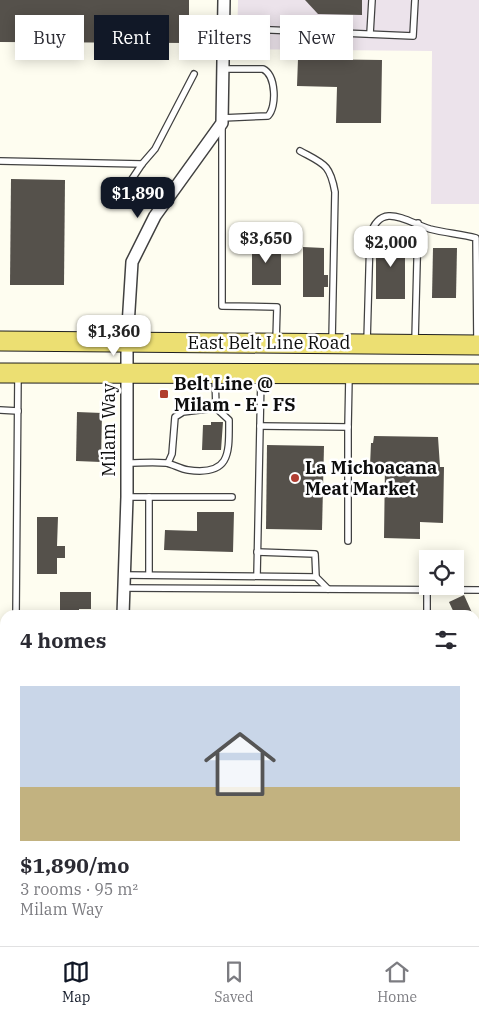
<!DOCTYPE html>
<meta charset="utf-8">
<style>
:root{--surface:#fff;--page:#f7f7f7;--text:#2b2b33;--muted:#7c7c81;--line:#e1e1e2;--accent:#111827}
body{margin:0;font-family:"IBM Plex Serif",serif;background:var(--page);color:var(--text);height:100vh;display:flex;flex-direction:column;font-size:19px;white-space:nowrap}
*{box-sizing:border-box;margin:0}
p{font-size:16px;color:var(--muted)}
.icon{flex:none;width:28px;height:28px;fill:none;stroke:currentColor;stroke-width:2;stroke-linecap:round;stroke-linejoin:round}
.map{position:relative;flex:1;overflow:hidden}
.drawer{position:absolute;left:0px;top:610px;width:480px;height:336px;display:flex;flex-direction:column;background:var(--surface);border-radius:15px 15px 0 0;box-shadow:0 2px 12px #0003}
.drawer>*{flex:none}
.banner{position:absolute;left:15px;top:15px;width:450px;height:45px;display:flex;gap:10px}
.tools{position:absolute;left:419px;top:550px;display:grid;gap:10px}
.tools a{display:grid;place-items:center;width:45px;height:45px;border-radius:0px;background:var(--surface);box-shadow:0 2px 12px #0003;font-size:25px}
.price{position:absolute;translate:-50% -42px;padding:0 11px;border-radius:10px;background:#fff;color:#222;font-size:16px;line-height:32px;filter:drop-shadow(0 1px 2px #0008)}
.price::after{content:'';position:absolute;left:50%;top:30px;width:15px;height:11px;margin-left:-8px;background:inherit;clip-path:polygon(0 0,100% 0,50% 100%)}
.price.selected{background:var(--accent);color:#fff}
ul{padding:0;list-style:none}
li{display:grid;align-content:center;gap:10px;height:265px;padding:0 20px}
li+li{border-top:1px solid var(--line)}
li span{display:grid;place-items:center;height:155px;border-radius:0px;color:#555}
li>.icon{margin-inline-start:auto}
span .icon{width:90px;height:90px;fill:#fffc;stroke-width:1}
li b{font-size:21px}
h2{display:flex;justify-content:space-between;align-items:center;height:60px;padding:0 20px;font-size:21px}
.tag{padding:0 18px;border-radius:0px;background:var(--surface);box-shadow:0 2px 12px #0003;font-size:18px;line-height:45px}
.tag.selected{background:var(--accent);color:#fff}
.tab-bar{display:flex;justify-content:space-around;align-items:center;height:70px;border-top:1px solid var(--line);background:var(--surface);font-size:14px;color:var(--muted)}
.tab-bar a{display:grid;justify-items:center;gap:2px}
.tab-bar .selected{color:var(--accent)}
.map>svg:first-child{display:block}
</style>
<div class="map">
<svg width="479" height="946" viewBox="0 0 479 946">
<rect width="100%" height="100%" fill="#fefdf0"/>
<path fill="#ece3eb" d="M238,0H479V204H431L432,51L237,49Z"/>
<g fill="#55514b">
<path d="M0,0H189V43L0,42Z"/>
<path d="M305,0H362V15L318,14Z"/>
<path d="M298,59L382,60L381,123H336L337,87L297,86Z"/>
<path d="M11,179L65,180L64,285H10Z"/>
<rect x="376" y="238" width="29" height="61"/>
<rect x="252" y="242" width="29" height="43"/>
<path d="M303,247L324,248V275H328V287H324V297H303Z"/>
<path d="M433,248H457L456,298H432Z"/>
<path d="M77,412L102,413L101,462L76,461Z"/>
<path d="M211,422H223L221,450H202L203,425H211Z"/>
<path d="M374,436L438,437L440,467H444L443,523L420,522V539L384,538L385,466H370L371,443H373Z"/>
<path d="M267,445L324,446L322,530L266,529Z"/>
<path d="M197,512H234L233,552L164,550L165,530L197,531Z"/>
<path d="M37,517H58L57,546H65V558H57V574H37Z"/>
<path d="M60,592H91V609H79V615H60Z"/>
<path d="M464,595L473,615H455L449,602Z"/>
</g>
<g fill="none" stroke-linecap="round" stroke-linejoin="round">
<defs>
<g id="service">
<path d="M223,28L413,36L415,0"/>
<path d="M370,34L372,0"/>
<path d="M222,118L268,116C277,107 276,75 263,69H223"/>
<path d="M222,124V306L277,307L276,341"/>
<path d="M300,151C324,164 330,164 335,192L332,341"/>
<path d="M0,161L142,164"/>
<path d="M126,188L142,164L155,149L194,74"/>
<path d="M415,341L418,223"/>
<path d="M367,342L370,236C380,200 407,222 430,229C445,233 461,234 476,238L477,342"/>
<path d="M0,410L18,411"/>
<path d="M260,426L348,427L349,377"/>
<path d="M127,463C140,463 153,462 166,463C173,464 180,469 188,470C231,476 229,453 229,420L216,408L215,377"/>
<path d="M168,463L172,454L175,417L183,412L216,408"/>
<path d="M127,497H232"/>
<path d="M348,541V427"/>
<path d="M257,552L315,554L316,577"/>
<path d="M124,575L316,577L328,589"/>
<path d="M149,575V497"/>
<path d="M257,576L261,376"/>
<path d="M124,588L479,590"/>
<path d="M16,615L18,375"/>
<path d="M427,615V590"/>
<path d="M0,880H5"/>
<path d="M13,946V941"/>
<path d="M215,946V941"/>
<path d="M474,946L479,944"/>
</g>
<g id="minor">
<path d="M123,615L127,497V342L132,262L155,216L222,123L224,0"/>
<path d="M475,837L479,835"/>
<path d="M119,946V941"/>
</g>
<g id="primary">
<path d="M0,341L479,345"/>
<path d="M0,373L479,374"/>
</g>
</defs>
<use href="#service" stroke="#414141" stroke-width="8"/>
<use href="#minor" stroke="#414141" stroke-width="14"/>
<use href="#primary" stroke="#1f1f1f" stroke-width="21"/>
<use href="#service" stroke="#fff" stroke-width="5.5"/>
<use href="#minor" stroke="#fff" stroke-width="11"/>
<use href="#primary" stroke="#ecdf72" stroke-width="19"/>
</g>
<g fill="#b13e32" stroke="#fff" stroke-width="2">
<rect x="159" y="389" width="10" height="10" rx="2.5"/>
<circle cx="295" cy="478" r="5"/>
</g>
<g text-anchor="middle" stroke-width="5" stroke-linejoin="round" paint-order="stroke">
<g font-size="18" fill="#0e0e0e" stroke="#fff">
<text x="269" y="349">East Belt Line Road</text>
<text transform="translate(109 430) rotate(-90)" y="6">Milam Way</text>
</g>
<g font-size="18" font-weight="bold" fill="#0e0e0e" stroke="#fff" text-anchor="start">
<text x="174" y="390">Belt Line @<tspan x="174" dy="21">Milam - E - FS</tspan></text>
<text x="305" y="474">La Michoacana<tspan x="305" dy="21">Meat Market</tspan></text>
</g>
</g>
</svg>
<div class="tools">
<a><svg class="icon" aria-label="locate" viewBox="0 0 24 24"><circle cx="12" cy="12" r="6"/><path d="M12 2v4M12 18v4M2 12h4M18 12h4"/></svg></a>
</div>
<b class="price selected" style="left:138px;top:219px">$1,890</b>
<b class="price" style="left:266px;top:264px">$3,650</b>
<b class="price" style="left:391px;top:268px">$2,000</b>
<b class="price" style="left:114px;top:357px">$1,360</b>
<div class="banner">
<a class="tag">Buy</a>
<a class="tag selected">Rent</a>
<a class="tag">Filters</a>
<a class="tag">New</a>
</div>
<section class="drawer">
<h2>4 homes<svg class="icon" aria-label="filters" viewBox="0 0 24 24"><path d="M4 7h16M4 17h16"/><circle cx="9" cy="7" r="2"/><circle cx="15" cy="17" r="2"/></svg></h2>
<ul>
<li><span style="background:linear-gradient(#c9d6e8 65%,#c2b280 0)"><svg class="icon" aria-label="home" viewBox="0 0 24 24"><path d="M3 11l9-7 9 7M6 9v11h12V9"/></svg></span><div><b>$1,890/mo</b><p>3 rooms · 95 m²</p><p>Milam Way</p></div></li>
</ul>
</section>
</div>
<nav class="tab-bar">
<a class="selected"><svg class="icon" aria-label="map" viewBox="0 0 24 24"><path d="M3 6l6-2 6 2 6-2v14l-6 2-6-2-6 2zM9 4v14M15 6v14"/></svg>Map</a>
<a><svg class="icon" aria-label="saved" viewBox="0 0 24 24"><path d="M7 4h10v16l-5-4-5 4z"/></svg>Saved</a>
<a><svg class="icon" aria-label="home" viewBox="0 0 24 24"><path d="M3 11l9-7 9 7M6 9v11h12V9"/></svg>Home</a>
</nav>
